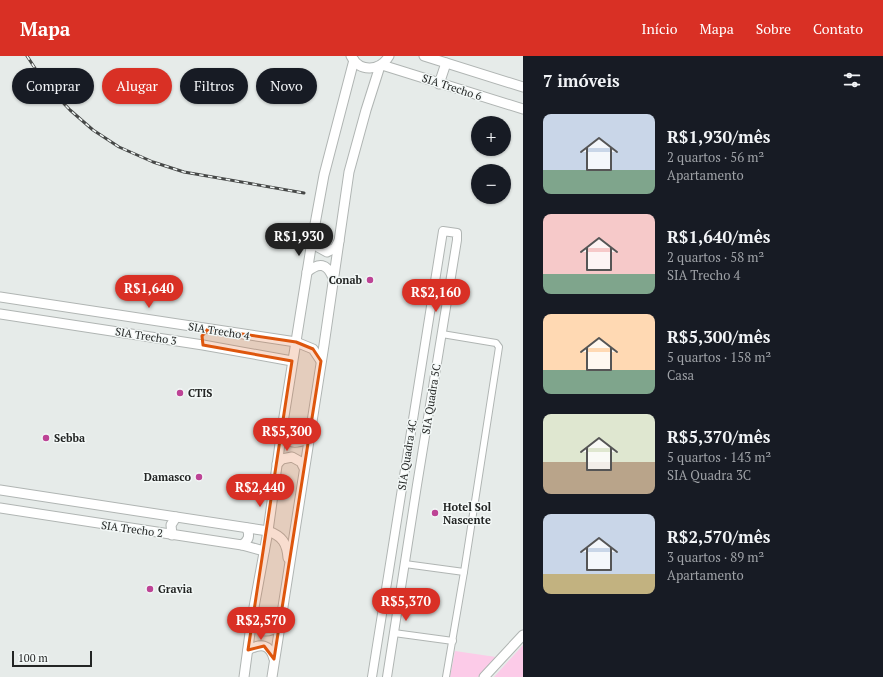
<!DOCTYPE html>
<html lang="pt">
<meta charset="utf-8">
<style>
:root{--surface:#171b24;--page:#242831;--text:#f1f3f6;--muted:#9ea1a6;--accent:#d93025}
body{margin:0;font-family:"PT Serif",serif;background:var(--page);color:var(--text);height:100vh;display:flex;flex-direction:column;font-size:15px;white-space:nowrap}
*{box-sizing:border-box;margin:0}
p{font-size:13px;color:var(--muted)}
.icon{flex:none;width:22px;height:22px;fill:none;stroke:currentColor;stroke-width:2;stroke-linecap:round;stroke-linejoin:round}
.map{position:relative;flex:1;overflow:hidden}
.panel{display:flex;flex-direction:column;background:var(--surface);width:360px}
.panel>*{flex:none}
.guide{position:absolute;left:12px;top:12px;width:380px;height:36px;display:flex;gap:8px}
.buttons{position:absolute;left:471px;top:60px;display:grid;gap:8px}
.buttons a{display:grid;place-items:center;width:40px;height:40px;border-radius:50%;background:var(--surface);box-shadow:0 1px 3px #0004;font-size:20px}
.scale{position:absolute;left:12px;bottom:10px;width:80px;box-sizing:border-box;padding-left:4px;border:2px solid #232524;border-top:0;font-size:11px;line-height:14px;white-space:nowrap;color:#232524;-webkit-text-stroke:3px #f3f8f7;paint-order:stroke}
.price{position:absolute;translate:-50% -34px;padding:0 9px;border-radius:14px;background:var(--accent);color:#fff;font-size:13px;line-height:26px;filter:drop-shadow(0 1px 2px #0008)}
.price::after{content:'';position:absolute;left:50%;top:24px;width:12px;height:9px;margin-left:-6px;background:inherit;clip-path:polygon(0 0,100% 0,50% 100%)}
.price.selected{background:#222;color:#fff}
ul{padding:0;list-style:none}
li{display:flex;align-items:center;gap:12px;height:100px;padding:0 20px}
li span{display:grid;place-items:center;flex:none;width:112px;height:80px;border-radius:8px;color:#555}
li>.icon{margin-inline-start:auto}
span .icon{width:48px;height:48px;fill:#fffc;stroke-width:1}
li b{font-size:17px}
h2{display:flex;justify-content:space-between;align-items:center;height:48px;padding:0 20px;font-size:17px}
.pill{padding:0 14px;border-radius:18px;background:var(--surface);box-shadow:0 1px 3px #0004;font-size:14px;line-height:36px}
.pill.selected{background:var(--accent);color:#fff}
header{display:flex;align-items:center;gap:24px;box-sizing:border-box;height:56px;padding:0 20px;background:var(--accent);color:#fff}
header strong{font-size:19px}
nav{display:flex;gap:22px;margin-inline-start:auto;font-size:14px}
main{display:flex;flex:1;min-height:0}
.map>svg:first-child{display:block}
</style>
<header>
<strong>Mapa</strong>
<nav><a>Início</a><a>Mapa</a><a>Sobre</a><a>Contato</a></nav>
</header>
<main>
<div class="map">
<svg width="523" height="621" viewBox="0 0 523 621">
<rect width="100%" height="100%" fill="#e6ebe9"/>
<g fill="#fccbe8">
<path d="M523,589V621H494Z"/>
<path d="M455,595L496,601L478,621H450Z"/>
</g>
<g fill="none" stroke-linecap="round" stroke-linejoin="round">
<defs>
<g id="minor">
<path d="M442,278L496,287L499,291L464,516L446,621"/>
<path d="M405,508L464,516"/>
<path d="M394,577L453,585"/>
</g>
<path id="tertiary" d="M372,621L443,175L457,177V184L417,429L387,621"/>
<g id="secondary">
<path d="M351,0C360,17 380,15 389,0"/>
<path d="M424,0L523,31"/>
<path d="M382,9L523,53"/>
<path d="M439,28L446,7"/>
<path d="M313,180L318,191L327,196L335,192L339,185"/>
<path d="M307,216C319,206 327,207 333,222"/>
<path d="M0,241L296,286L313,293L321,305"/>
<path d="M0,258L203,289L292,305"/>
<path d="M282,373C287,389 295,388 308,383"/>
<path d="M277,408L282,403L292,401L301,406L304,412"/>
<path d="M0,434L268,475C282,480 287,487 288,502"/>
<path d="M0,452L242,489L264,495"/>
<path d="M172,479L171,469L176,461"/>
<path d="M242,489C249,484 250,480 247,472"/>
<path d="M252,562C260,576 265,579 279,570"/>
<path d="M248,594C261,587 270,588 274,603"/>
<path d="M244,621L252,562L268,475L282,373L313,179L324,119L354,4"/>
<path d="M272,621L324,289L349,116L366,54L380,10"/>
<path d="M484,621L523,579"/>
</g>
</defs>
<use href="#minor" stroke="#b0b5b3" stroke-width="8"/>
<use href="#tertiary" stroke="#b0b5b3" stroke-width="10"/>
<use href="#secondary" stroke="#b0b5b3" stroke-width="11"/>
<use href="#minor" stroke="#fff" stroke-width="6"/>
<use href="#tertiary" stroke="#fff" stroke-width="8"/>
<use href="#secondary" stroke="#fff" stroke-width="9"/>
<defs>
<path id="rail" d="M27,0L46,29L70,54L93,74L119,91L153,106L184,116L304,137"/>
</defs>
<use href="#rail" stroke="#464847" stroke-width="3"/>
<use href="#rail" stroke="#f3f8f7" stroke-width="1.5" stroke-dasharray="4.5" stroke-linecap="butt"/>
</g>
<path fill="#de560d" fill-opacity="0.2" stroke="#de560d" stroke-width="3" stroke-linejoin="round" d="M208,273L296,286L313,293L321,305L274,603L264,590L248,594L292,305L203,289L202,280Z"/>
<g fill="#bd4395" stroke="#f3f8f7" stroke-width="1.5">
<circle cx="370" cy="224" r="4"/>
<circle cx="180" cy="337" r="4"/>
<circle cx="46" cy="382" r="4"/>
<circle cx="199" cy="421" r="4"/>
<circle cx="435" cy="457" r="4"/>
<circle cx="150" cy="533" r="4"/>
</g>
<g text-anchor="middle" stroke-width="3" stroke-linejoin="round" paint-order="stroke">
<g font-size="11" fill="#232524" stroke="#f3f8f7">
<text transform="translate(452 31) rotate(18)" y="4">SIA Trecho 6</text>
<text transform="translate(219 275) rotate(9)" y="4">SIA Trecho 4</text>
<text transform="translate(146 280) rotate(9)" y="4">SIA Trecho 3</text>
<text transform="translate(431 343) rotate(-81)" y="4">SIA Quadra 5C</text>
<text transform="translate(407 399) rotate(-81)" y="4">SIA Quadra 4C</text>
<text transform="translate(132 473) rotate(8)" y="4">SIA Trecho 2</text>
</g>
<g font-size="11" font-weight="bold" fill="#232524" stroke="#f3f8f7" text-anchor="start">
<text x="362" y="228" text-anchor="end">Conab</text>
<text x="188" y="341">CTIS</text>
<text x="54" y="386">Sebba</text>
<text x="191" y="425" text-anchor="end">Damasco</text>
<text x="443" y="455">Hotel Sol<tspan x="443" dy="13">Nascente</tspan></text>
<text x="158" y="537">Gravia</text>
</g>
</g>
</svg>
<div class="buttons">
<a>+</a>
<a>−</a>
</div>
<div class="scale">100 m</div>
<b class="price selected" style="left:299px;top:201px">R$1,930</b>
<b class="price" style="left:149px;top:253px">R$1,640</b>
<b class="price" style="left:436px;top:257px">R$2,160</b>
<b class="price" style="left:287px;top:396px">R$5,300</b>
<b class="price" style="left:260px;top:452px">R$2,440</b>
<b class="price" style="left:406px;top:566px">R$5,370</b>
<b class="price" style="left:261px;top:585px">R$2,570</b>
<div class="guide">
<a class="pill">Comprar</a>
<a class="pill selected">Alugar</a>
<a class="pill">Filtros</a>
<a class="pill">Novo</a>
</div>
</div>
<section class="panel">
<h2>7 imóveis<svg class="icon" aria-label="filters" viewBox="0 0 24 24"><path d="M4 7h16M4 17h16"/><circle cx="9" cy="7" r="2"/><circle cx="15" cy="17" r="2"/></svg></h2>
<ul>
<li><span style="background:linear-gradient(#c9d6e8 70%,#7fa58c 0)"><svg class="icon" aria-label="home" viewBox="0 0 24 24"><path d="M3 11l9-7 9 7M6 9v11h12V9"/></svg></span><div><b>R$1,930/mês</b><p>2 quartos · 56 m²</p><p>Apartamento</p></div></li>
<li><span style="background:linear-gradient(#f6c9c9 75%,#7fa58c 0)"><svg class="icon" aria-label="home" viewBox="0 0 24 24"><path d="M3 11l9-7 9 7M6 9v11h12V9"/></svg></span><div><b>R$1,640/mês</b><p>2 quartos · 58 m²</p><p>SIA Trecho 4</p></div></li>
<li><span style="background:linear-gradient(#ffd9b3 70%,#7fa58c 0)"><svg class="icon" aria-label="home" viewBox="0 0 24 24"><path d="M3 11l9-7 9 7M6 9v11h12V9"/></svg></span><div><b>R$5,300/mês</b><p>5 quartos · 158 m²</p><p>Casa</p></div></li>
<li><span style="background:linear-gradient(#dfe7d0 60%,#b9a48a 0)"><svg class="icon" aria-label="home" viewBox="0 0 24 24"><path d="M3 11l9-7 9 7M6 9v11h12V9"/></svg></span><div><b>R$5,370/mês</b><p>5 quartos · 143 m²</p><p>SIA Quadra 3C</p></div></li>
<li><span style="background:linear-gradient(#c9d6e8 75%,#c2b280 0)"><svg class="icon" aria-label="home" viewBox="0 0 24 24"><path d="M3 11l9-7 9 7M6 9v11h12V9"/></svg></span><div><b>R$2,570/mês</b><p>3 quartos · 89 m²</p><p>Apartamento</p></div></li>
</ul>
</section>
</main>
